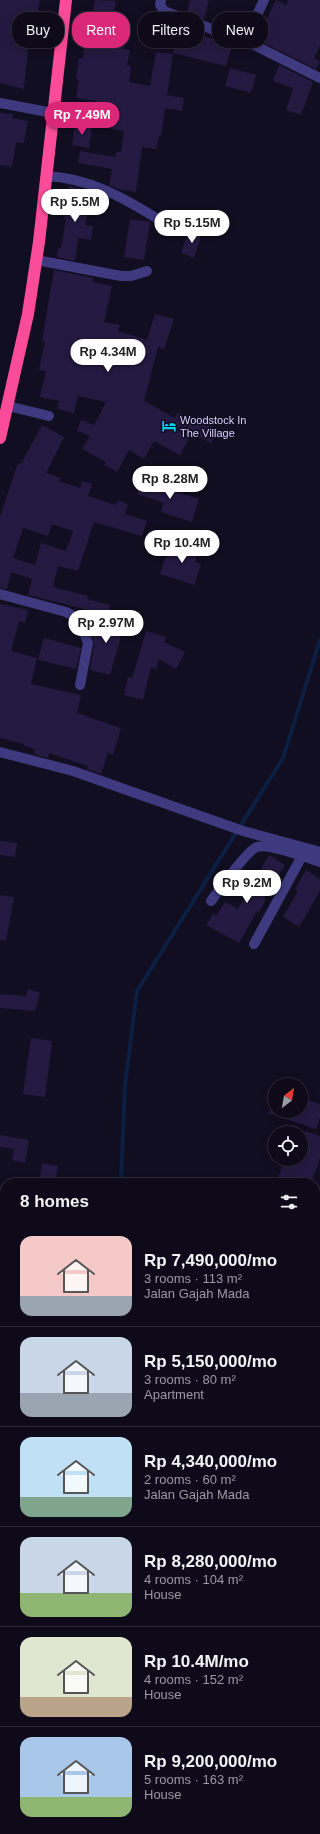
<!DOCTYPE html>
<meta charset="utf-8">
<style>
:root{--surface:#0e0a19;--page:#171322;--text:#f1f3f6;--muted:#9b9aa2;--line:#2e2b38;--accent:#db2777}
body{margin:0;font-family:Arial,sans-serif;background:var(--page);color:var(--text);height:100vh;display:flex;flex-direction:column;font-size:15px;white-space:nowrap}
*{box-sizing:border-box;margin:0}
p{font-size:13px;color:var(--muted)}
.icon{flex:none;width:22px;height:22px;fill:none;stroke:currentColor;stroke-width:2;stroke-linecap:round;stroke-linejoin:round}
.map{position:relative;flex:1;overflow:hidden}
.sheet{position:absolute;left:0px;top:1178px;width:320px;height:656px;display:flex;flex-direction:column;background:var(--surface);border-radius:16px 16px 0 0;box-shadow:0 2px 10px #0003,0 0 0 1px var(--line)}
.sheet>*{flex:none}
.top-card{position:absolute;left:12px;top:12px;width:296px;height:36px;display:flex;gap:8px}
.needle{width:26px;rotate:31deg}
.buttons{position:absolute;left:268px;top:1078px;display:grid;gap:8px}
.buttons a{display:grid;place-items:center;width:40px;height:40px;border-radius:50%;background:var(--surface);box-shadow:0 2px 10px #0003,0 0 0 1px var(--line);font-size:20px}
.price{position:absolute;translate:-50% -34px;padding:0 9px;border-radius:14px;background:#fff;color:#222;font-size:13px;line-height:26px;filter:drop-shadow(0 1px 2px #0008)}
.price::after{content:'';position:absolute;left:50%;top:24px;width:12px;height:9px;margin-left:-6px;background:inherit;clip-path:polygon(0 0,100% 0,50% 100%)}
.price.active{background:var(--accent);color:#fff}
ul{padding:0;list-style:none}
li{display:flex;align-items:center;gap:12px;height:100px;padding:0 20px}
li+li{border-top:1px solid var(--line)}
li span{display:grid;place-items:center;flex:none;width:112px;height:80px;border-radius:12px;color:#555}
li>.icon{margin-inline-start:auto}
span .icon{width:48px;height:48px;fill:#fffc;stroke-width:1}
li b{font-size:17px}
h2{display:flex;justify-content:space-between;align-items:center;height:48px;padding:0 20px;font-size:17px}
.chip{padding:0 14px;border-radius:16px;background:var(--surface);box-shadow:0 2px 10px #0003,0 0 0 1px var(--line);font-size:14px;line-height:36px}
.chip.active{background:var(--accent);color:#fff}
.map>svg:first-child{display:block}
</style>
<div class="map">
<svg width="320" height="1834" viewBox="0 0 320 1834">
<rect width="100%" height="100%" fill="#120e21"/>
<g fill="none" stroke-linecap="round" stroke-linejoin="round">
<g stroke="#0c1e41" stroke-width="4">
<path d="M121,1183L125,1085L137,991L283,758L320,640"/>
<path d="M202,1834L203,1829"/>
</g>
</g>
<g fill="#241a41" fill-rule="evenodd">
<path d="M0,0H40L36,24L33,23L28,49L24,89L0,83Z"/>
<path d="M95,0L116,1L112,23L127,25L123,49L130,50L127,65L131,66L129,82L150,86L156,52L173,54L167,95L184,98L182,111L165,108L161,136H159L156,149L142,147L136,192L119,189L109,185L112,169L78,163L80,151L115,157L116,152H121L124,131L92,126L96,101L76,98L79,80L76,79L79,58H83L88,24H91Z"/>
<path d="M190,0H209L204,19L187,13Z"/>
<path d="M276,0L286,5L288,0H320V45L314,58L320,61L316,69L252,37L258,28L262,29Z"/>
<path d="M180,25L200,32L199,35L232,44L226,66L173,53Z"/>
<path d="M279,65L313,82L301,115L286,110L293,88L273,81Z"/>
<path d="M230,68L256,75L251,93L225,86Z"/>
<path d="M0,113L13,114L12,118L28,121L24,143L16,142L12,167L0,165Z"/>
<path d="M75,124L92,127L89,148L72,145Z"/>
<path d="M69,186L90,191L85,225L93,226L91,240L78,238L75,261L57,257L58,248H61L66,219H64Z"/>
<path d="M130,219L150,222L144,260L124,257Z"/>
<path d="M189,230L202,234L194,258L181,253Z"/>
<path d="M54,270L94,278L93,282L112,286L104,322L120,325L118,331L147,340L155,314L174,319L164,349L158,347L144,401L175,418L178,412L202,426L204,422L218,430L211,443L192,433L180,455L154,441L144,459L129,450L117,472L104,465L106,462L82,449L90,436L77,431L81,420L94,425L106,402L78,396L74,413L57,409L59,401L40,397L46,371L39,370L45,342L42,341Z"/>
<path d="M42,425L64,437L46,473L61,478L59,481L80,488L82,481L92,484L88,496L116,505L118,500L128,504L125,514L147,521L142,536L94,522L78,571L58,566L53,587L88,596L87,599L110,605L108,615L28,595L32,579L11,572L7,589L0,588V517L18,463L21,464ZM52,524L73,531L66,551L41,543L35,565L13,558L23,528L48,536Z"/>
<path d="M142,478L164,485L163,488L199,499L192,522L161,512L164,503L137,494Z"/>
<path d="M177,541L200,549L195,562L201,564L194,585L160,574L167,553L172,555Z"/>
<path d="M0,604L28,610L25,623L19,621L11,651L37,658L31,684L81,695L77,713L121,728L113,755L108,753L101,774L87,769L88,766L49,753L48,758L34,754L35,749L24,746V744L0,738Z"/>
<path d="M96,616L125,623L110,675L90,670L94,644L92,634Z"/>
<path d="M146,631L166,637L164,642L185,652L176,669L159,659L156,669L151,667L143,700L124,695L128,677L132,678Z"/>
<path d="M44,638L81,648L76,669L38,660Z"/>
<path d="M0,841L17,843L15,857L0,855Z"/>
<path d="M269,855L285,865L264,898L266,899L259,912L257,911L239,943L206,925L213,914L216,916L225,902L238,909Z"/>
<path d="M306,870L320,879V891L299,927L283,917L298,891L295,890Z"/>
<path d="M0,895L14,897L6,941L0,940Z"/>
<path d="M28,989L40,993L35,1011L0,1008V994L26,996Z"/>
<path d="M31,1038L52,1041L45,1097L23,1094Z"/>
<path d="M301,1098L320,1104V1117L316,1129L268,1113L269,1111H301Z"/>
<path d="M305,1131L320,1136V1158L311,1183H276L285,1159H301V1143Z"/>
<path d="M0,1135L29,1140L25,1163L12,1160L14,1149L0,1147Z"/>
<path d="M42,1163L58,1166L55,1183H39Z"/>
</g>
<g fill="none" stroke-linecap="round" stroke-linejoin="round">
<g stroke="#3f3a7f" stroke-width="10">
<path d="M161,0L160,5L164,11L238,39H242L250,30L264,0"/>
<path d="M242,39L320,78"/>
<path d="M0,103L53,113"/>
<path d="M46,176C89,178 122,197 158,219"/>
<path d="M36,260L121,276H131L147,271"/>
<path d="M8,406L49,416"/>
<path d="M0,594L66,612L79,619L88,643L80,685"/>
<path d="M0,752L73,771L243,831L320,852"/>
<path d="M211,901C219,890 247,850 257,847C268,843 308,858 320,862"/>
<path d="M254,944L302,856"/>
<path d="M315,1262H320"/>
<path d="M315,1422L320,1423"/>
<path d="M315,1549L320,1550"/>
<path d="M106,1834V1829"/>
</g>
<g stroke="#7168fb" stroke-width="10">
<path d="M0,1698H5"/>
<path d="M315,1752L320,1754"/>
</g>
<path stroke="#fb4c99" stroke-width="12" d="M0,438L28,314L39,242L66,0"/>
</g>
<defs>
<symbol id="hotel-bare" viewBox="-9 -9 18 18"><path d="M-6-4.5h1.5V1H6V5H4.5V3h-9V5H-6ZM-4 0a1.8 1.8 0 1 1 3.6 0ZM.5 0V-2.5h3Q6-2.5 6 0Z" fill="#06d1f3" stroke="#120e21" stroke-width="2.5" paint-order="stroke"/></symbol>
</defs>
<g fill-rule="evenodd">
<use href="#hotel-bare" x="159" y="416" width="20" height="20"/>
</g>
<g text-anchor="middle" stroke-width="3.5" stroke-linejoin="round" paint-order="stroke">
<g font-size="11" fill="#d6cefe" stroke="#120e21" text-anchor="start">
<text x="180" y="424">Woodstock In<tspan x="180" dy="13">The Village</tspan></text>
</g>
</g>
</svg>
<div class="buttons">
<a><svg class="needle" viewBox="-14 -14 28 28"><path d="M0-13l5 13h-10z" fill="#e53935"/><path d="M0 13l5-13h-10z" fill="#9b9aa2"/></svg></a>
<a><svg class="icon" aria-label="locate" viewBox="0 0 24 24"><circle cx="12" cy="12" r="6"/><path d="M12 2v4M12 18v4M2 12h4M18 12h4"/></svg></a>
</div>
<b class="price active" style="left:82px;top:136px">Rp 7.49M</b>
<b class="price" style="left:75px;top:223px">Rp 5.5M</b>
<b class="price" style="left:192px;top:244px">Rp 5.15M</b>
<b class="price" style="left:108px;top:373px">Rp 4.34M</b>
<b class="price" style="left:170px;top:500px">Rp 8.28M</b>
<b class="price" style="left:182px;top:564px">Rp 10.4M</b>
<b class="price" style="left:106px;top:644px">Rp 2.97M</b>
<b class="price" style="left:247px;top:904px">Rp 9.2M</b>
<div class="top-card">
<a class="chip">Buy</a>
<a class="chip active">Rent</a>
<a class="chip">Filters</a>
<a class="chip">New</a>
</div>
<section class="sheet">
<h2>8 homes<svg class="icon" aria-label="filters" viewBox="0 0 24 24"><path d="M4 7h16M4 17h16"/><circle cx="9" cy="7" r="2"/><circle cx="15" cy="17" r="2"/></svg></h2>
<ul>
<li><span style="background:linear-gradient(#f6c9c9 75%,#9aa5b1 0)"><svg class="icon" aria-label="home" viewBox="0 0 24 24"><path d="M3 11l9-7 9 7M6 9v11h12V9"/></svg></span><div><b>Rp 7,490,000/mo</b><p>3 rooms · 113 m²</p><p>Jalan Gajah Mada</p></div></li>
<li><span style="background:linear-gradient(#c9d6e8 70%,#9aa5b1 0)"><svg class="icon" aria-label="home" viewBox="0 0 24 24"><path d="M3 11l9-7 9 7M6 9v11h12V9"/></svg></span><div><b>Rp 5,150,000/mo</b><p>3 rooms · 80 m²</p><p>Apartment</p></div></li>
<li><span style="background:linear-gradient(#bfe0f5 75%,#7fa58c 0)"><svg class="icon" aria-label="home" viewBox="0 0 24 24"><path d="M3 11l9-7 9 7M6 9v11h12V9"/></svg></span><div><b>Rp 4,340,000/mo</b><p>2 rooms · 60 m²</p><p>Jalan Gajah Mada</p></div></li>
<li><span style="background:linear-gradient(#c9d6e8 70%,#8fb573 0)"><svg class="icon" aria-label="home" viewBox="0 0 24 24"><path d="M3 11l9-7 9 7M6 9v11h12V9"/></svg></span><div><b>Rp 8,280,000/mo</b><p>4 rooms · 104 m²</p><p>House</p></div></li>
<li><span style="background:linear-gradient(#dfe7d0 75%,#b9a48a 0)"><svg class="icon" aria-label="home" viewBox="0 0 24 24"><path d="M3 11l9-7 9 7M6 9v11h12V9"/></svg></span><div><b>Rp 10.4M/mo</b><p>4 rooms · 152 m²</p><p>House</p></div></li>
<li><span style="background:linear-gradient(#a9c7e8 75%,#8fb573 0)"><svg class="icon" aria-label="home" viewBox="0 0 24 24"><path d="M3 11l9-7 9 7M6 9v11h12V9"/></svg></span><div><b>Rp 9,200,000/mo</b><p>5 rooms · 163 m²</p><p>House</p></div></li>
</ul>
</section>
</div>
